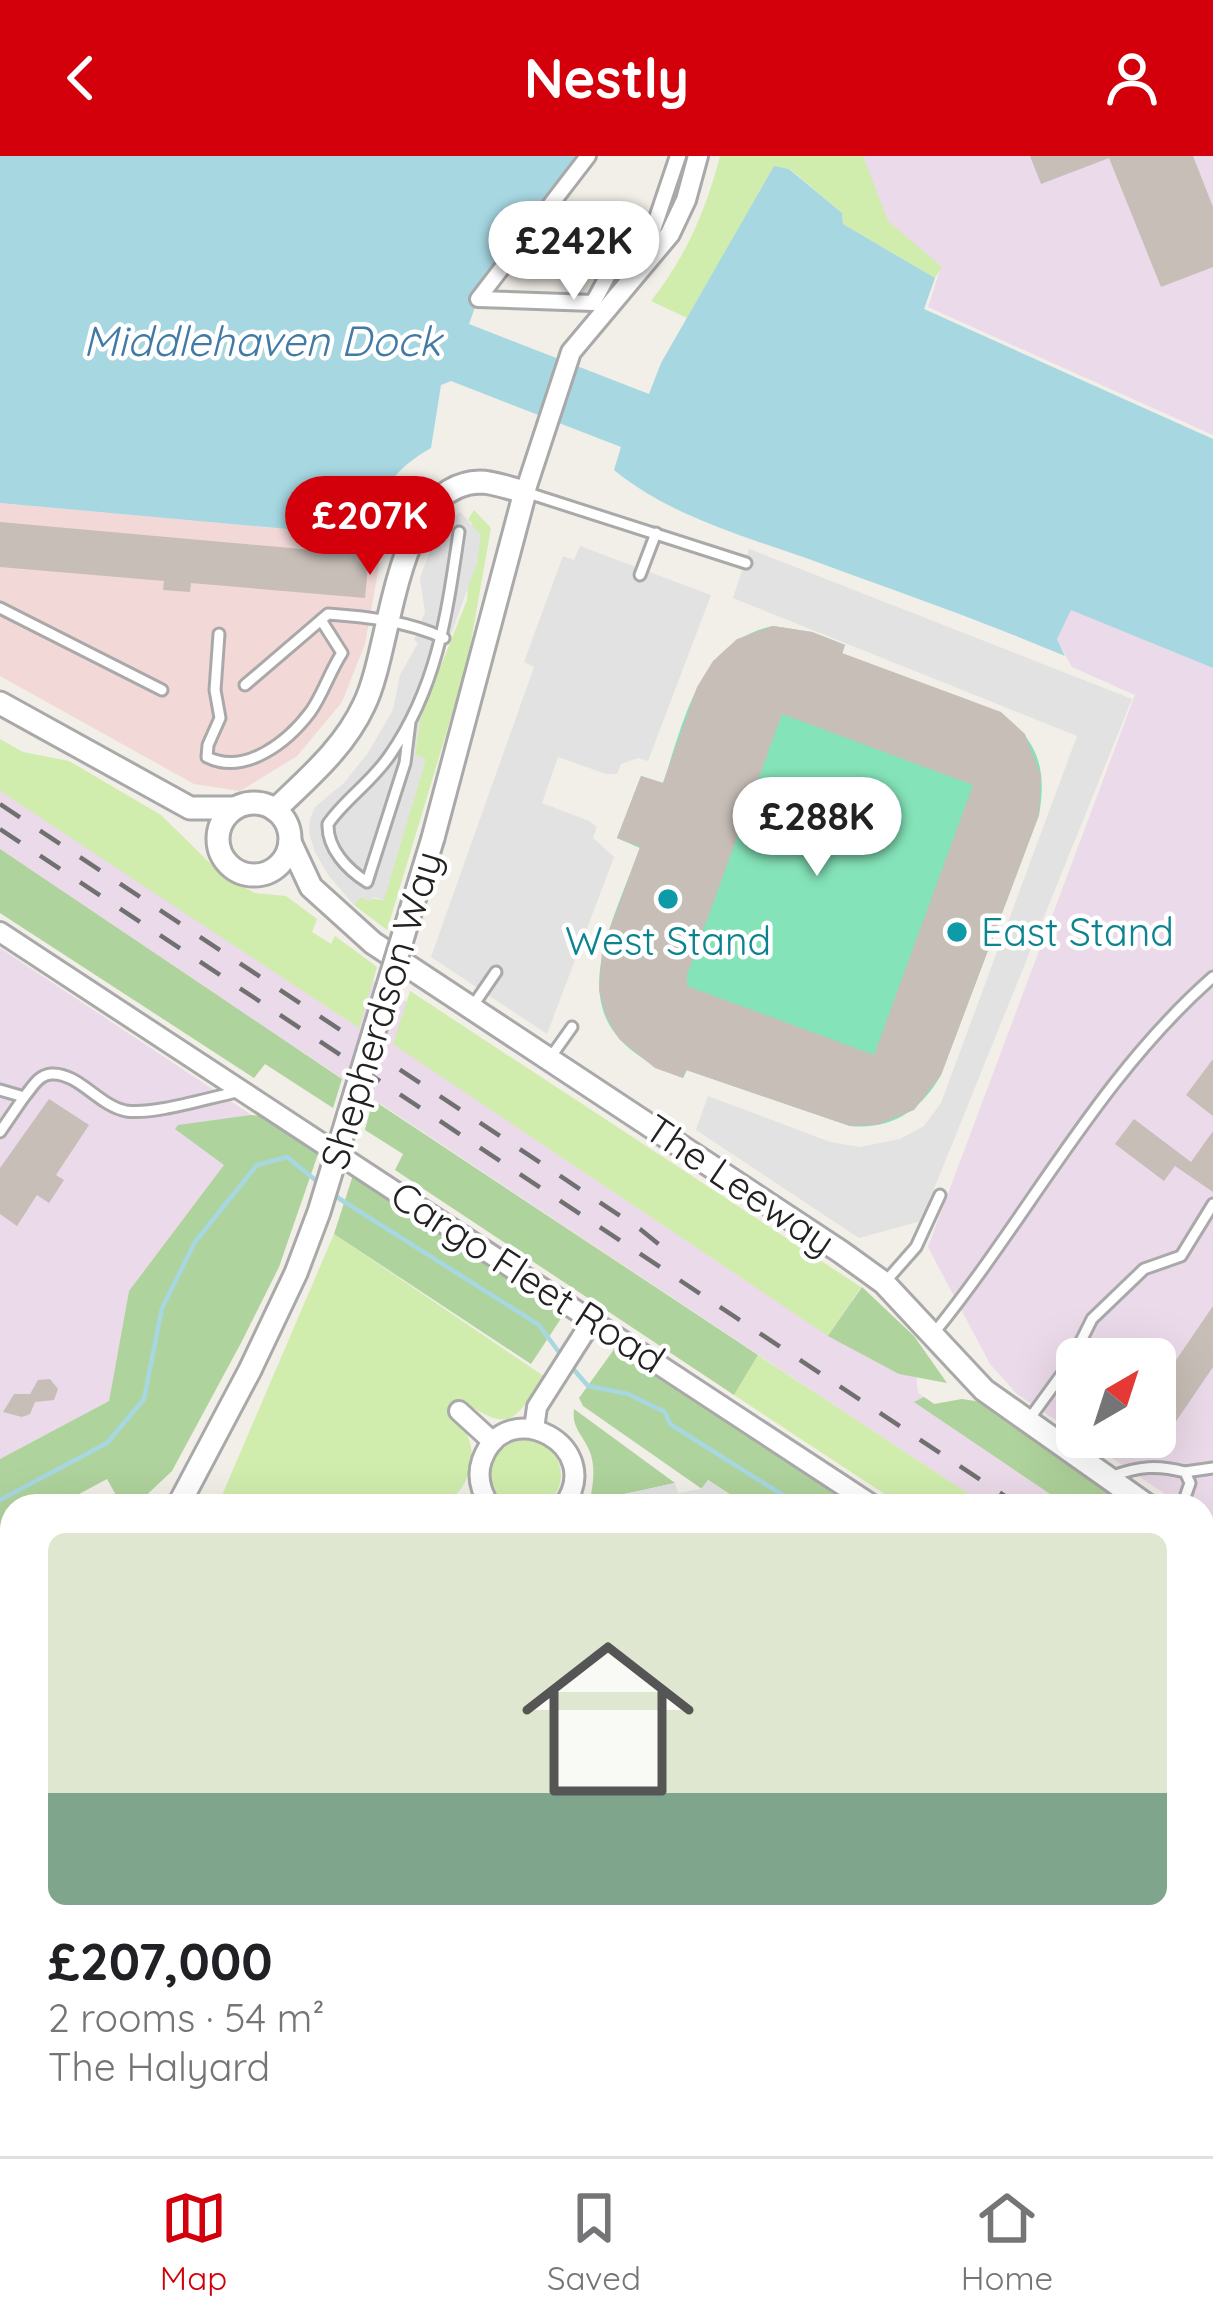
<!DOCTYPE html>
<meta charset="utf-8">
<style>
:root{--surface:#fff;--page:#f2f2f2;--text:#202124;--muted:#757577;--line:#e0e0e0;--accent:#d3000c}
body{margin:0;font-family:Quicksand,sans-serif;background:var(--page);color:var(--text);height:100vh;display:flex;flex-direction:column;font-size:45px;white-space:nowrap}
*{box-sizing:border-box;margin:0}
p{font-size:39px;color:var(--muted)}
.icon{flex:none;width:66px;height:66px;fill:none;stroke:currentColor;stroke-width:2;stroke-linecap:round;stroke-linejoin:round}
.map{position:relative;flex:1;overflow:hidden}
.sheet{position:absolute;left:0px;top:1338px;width:1215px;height:663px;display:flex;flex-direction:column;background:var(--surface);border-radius:36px 36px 0 0;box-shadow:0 12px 48px #0002}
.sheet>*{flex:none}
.needle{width:78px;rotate:39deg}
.buttons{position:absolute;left:1056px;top:1182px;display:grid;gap:24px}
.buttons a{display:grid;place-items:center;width:120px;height:120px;border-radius:18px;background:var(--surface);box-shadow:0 12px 48px #0002;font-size:60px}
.price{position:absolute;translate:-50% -102px;padding:0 27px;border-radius:42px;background:#fff;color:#222;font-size:39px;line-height:78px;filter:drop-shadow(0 3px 6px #0008)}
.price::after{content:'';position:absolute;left:50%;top:72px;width:36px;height:27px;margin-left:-18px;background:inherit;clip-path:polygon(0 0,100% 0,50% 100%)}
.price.on{background:var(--accent);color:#fff}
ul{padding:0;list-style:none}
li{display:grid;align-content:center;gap:24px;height:636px;padding:0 48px}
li+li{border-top:3px solid var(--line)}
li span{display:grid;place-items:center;height:372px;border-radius:18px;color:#555}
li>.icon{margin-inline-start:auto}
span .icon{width:216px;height:216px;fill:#fffc;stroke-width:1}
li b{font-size:51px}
header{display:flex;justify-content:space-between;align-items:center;height:156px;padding:0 48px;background:var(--accent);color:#fff;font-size:54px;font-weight:700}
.tab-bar{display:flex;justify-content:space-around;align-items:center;height:168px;border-top:3px solid var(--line);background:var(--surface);font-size:33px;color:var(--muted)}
.tab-bar a{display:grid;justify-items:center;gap:6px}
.tab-bar .on{color:var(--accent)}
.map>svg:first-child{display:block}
</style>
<header><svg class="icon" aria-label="back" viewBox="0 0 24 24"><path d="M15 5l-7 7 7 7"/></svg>Nestly<svg class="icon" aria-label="person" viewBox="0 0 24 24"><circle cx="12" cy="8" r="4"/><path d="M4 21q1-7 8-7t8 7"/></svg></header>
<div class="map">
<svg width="1213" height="2000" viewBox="0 0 1213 2000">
<rect width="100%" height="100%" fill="#f2eee8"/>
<path fill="#f3d8d8" d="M0,347L384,382L365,488L342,546L297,600L240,635L194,628L0,520Z"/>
<g fill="#ebdae9" fill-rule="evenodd">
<path d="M770,0H1213V279L928,151L941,111Z"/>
<path d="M1070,453L1213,512V1369L1203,1363V1350H1183L1017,1238L990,1208L928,1091L1135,539L1072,511L1057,483ZM1077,1203H1155V1281H1077Z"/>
<path d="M0,601L225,731L401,842L912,1185L918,1237L1088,1350H986L0,695Z"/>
<path d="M0,792L259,964L129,1135L109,1245L0,1303Z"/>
</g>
<g fill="#d0edad">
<path d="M720,0H863L888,65L942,111L935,122L843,68L842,57L790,13L774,11L687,162L651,145C686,101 706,54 720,0Z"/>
<path d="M474,354L491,372L467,508L387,774L354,749L361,741L383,744L425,603L415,599L420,563L467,444L472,367L468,364Z"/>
<path d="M0,583L23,596L69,605L161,659L222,719L255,737L286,740L317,763L312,776L331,788L335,780L377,811L359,872L0,635Z"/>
<path d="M410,835L861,1131L828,1180L393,888Z"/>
<path d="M334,1078L545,1221C513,1264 513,1278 464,1246L454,1260C482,1290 476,1325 444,1350H221L220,1344Z"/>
<path d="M758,1199L987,1350H903L734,1239Z"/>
<circle cx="526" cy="1319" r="35"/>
<path d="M1213,1631V1818L1203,1833V1639Z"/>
<path d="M0,1879L12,1884V1989H123C84,2000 39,2000 0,1990Z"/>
<path d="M249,1989H346L494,2000H249Z"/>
<path d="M1009,1989H1203L1207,2000H988Z"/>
</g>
<g fill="#afd39c">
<path d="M0,693L342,923L333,952L265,908L254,922L0,757Z"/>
<path d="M373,944L758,1199L734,1239L395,1014L403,998L365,974Z"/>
<path d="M251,959L262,960L318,998L279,1111L241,1187L172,1315L135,1350H122L107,1323L57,1350H12V1372L0,1378V1303L109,1245L129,1135L224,1009L175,973L178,969Z"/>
<path d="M354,1016L562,1154V1161L531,1208L334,1078Z"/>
<path d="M862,1131L914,1180L947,1227L899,1218L828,1180Z"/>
<path d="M615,1192L620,1193L855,1350H748L708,1324L702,1333L583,1250L579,1242Z"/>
<path d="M924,1241L934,1248L962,1243L988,1247L1134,1350H1068L914,1246Z"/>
<path d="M574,1253L675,1327L602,1343L599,1350H589C592,1333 596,1316 591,1299C585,1280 571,1273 574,1253Z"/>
</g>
<path fill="#c5fcc7" d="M12,1372V1787L0,1785V1378Z"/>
<path fill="#84e3b9" d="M773,470L812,476L845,489L842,498C875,510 908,522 941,534C1005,557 1054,576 1039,659L941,919C921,954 892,974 850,970L687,914L683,922C553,873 604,789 640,692L617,682L641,620L663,627C685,564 698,486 773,470Z"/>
<g fill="#e2e2e2">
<path d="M460,356L481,379L477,407L420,563L415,599L426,603L384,744L373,741L370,746L361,741L354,749L329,720L315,696L309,677L310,663L315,651L344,627L368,597L393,554L400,519L418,487L414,484L425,456L420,422L436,378Z"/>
<path d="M580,390L711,439L648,605L638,602L621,608L617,618H606L558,601L542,647L589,665L597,671L593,682L614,701L547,878L431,801L534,511L524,506L563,400L574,404Z"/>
<path d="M749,393L1132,543L921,1065L859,1082L696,974L708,940L830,986L860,991L900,983L924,970L941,947L1077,580L733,442Z"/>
<path d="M708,1324L746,1350H598L601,1343L675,1327L678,1337L701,1333Z"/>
</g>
<path fill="#a7d7e1" d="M0,0H588L478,143L469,168L649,238L661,207L774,10L789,13L842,57L843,68L935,122L924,153L1213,283V512L1071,454L1057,483L1065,500C980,464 893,434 806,402C740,379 669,359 614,314L621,291L451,225L441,229L431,292C395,312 375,340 365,380L0,347Z"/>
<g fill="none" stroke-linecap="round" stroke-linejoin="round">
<g stroke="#a7d7e1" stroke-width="4.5">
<path d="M332,1038L539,1169L561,1199"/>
<path d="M569,1208L588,1230L628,1238L665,1256L670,1268L800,1350"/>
<path d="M0,1344L107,1287L144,1243L162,1152L195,1086L257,1009L287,1001L319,1027"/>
<path d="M1203,1601L1213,1607"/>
</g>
</g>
<g fill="#c7beb7" fill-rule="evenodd">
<path d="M1030,0H1193L1213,51V111L1161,131L1109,2L1041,28Z"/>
<path d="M0,366L369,399L365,442L191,427L190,436L176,435L163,434L164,425L0,411Z"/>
<path d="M773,470L812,476L845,489L842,497L1001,556L1025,578L1041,619L1039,659L941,919L914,954L877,969L850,970L686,914L683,922L655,912L619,883L606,861L599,834L602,794L640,691L617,682L641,620L663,627L697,531L713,505L737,483ZM782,558L973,629L874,899L687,830V819Z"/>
<path d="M1213,903V960L1186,939Z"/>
<path d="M49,943L89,969L56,1019L64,1024L49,1047L37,1039L17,1070L0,1058V1012Z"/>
<path d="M1134,963L1191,1006L1213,975V1036L1175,1010L1164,1025L1115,988Z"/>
<path d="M1213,1150V1211L1166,1280L1155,1272V1235Z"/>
<path d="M50,1223L58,1233L54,1244L35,1246L30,1258L22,1261L3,1256L14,1238H30L38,1224Z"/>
</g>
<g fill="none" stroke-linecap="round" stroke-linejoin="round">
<defs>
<g id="service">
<path d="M528,337L746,407"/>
<path d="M640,419L656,377"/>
<path d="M0,452L162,534"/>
<path d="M219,478L215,534L220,562L208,589L207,601C245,620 288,586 311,555C323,538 330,515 342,497L321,464"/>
<path d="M245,529L328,458C368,461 407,465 444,482"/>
<path d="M410,566L405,607L367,726C348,714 327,693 328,668C344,644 372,626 390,599C438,529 447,457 459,376"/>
<path d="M472,851L496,816"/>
<path d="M550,902L572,871"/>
<path d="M0,934L24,941C32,932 38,919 51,918C78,916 99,950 126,955C154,959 207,942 237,936"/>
<path d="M0,976L24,941"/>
<path d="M886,1125L916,1091L940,1039"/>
<path d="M934,1177C1029,1060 1098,922 1213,821"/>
<path d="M1030,1262L1070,1207L1092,1163L1144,1113L1181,1100L1213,1048"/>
<path d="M1185,1316L1213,1312"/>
<path d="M1113,1320C1139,1310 1158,1309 1185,1316L1190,1327L1182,1350"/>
<path d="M1203,1842L1211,1831"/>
<path d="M1203,1973L1213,1996"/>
</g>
<path id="pedestrian" d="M588,0L478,143L593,147L608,119L648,89L678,0"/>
<g id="minor">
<path d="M525,336L571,196L670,78L686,44L698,0"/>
<path d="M0,776L874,1350"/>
<path d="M459,1255L493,1286"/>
<path d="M534,1273L537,1251L593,1163"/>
<path d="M490,1350C481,1336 476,1321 482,1304C507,1236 608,1291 563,1350"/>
<path d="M1203,1513L1213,1509"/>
</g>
<g id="tertiary">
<path d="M0,547L190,652H235"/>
<circle cx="254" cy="683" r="36"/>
<path d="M275,654C309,621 344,592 364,549C393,491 393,328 480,326C494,326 511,333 525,336L433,682"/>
<path d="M290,686L311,731L373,787L841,1096L884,1127L984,1234L1148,1350"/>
<path d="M178,1350L250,1214"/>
<path d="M1203,1388L1213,1395"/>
<path d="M149,2000L164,1989"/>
<path d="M190,2000L200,1989"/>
</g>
<g id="trunk">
<path d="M0,1796L12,1798"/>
<path d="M0,1819L12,1823"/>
<path d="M0,1841L12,1845"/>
<path d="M0,1868L12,1873"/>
<path d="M493,1989L586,2000"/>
<path d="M587,1989L628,2000"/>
<path d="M673,1989L712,2000"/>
<path d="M108,2000L135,1989"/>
</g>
</defs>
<use href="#service" stroke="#a9a9a9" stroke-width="15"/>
<use href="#pedestrian" stroke="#a9a9a9" stroke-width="20"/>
<use href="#minor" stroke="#a9a9a9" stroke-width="24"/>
<use href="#tertiary" stroke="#a9a9a9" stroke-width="27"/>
<use href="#trunk" stroke="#e3226f" stroke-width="36"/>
<use href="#service" stroke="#fff" stroke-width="9"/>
<use href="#pedestrian" stroke="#fff" stroke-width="14"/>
<use href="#minor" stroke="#fff" stroke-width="18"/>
<use href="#tertiary" stroke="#fff" stroke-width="21"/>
<use href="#trunk" stroke="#f5b0a2" stroke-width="30"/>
<g stroke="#707070" stroke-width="4.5" stroke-dasharray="24 24" stroke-linecap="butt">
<path d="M0,648L640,1073L676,1102"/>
<path d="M0,673L1020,1350"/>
<path d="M1203,1470L1213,1476"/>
</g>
<defs>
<path id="tertiary-bridge" d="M250,1214L296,1117L319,1056L433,682"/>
</defs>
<use href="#tertiary-bridge" stroke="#a9a9a9" stroke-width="27" stroke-linecap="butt"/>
<use href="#tertiary-bridge" stroke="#fff" stroke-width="21"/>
</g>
<g fill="#0f9aa8" stroke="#fff" stroke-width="4.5">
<circle cx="668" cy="743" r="12"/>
<circle cx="957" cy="776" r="12"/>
</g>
<g text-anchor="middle" stroke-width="9" stroke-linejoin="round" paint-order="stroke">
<g font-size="39" fill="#0d838f" stroke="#fff" text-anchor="start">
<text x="981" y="790">East Stand</text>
<text x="668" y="799" text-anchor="middle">West Stand</text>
</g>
<g font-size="39" fill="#222" stroke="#fff">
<text transform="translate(381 854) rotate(-73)" y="14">Shepherdson Way</text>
<text transform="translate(740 1029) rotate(34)" y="14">The Leeway</text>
<text transform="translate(528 1121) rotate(33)" y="14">Cargo Fleet Road</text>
</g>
<g font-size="42" font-style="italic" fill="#427aa6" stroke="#fff">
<text x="262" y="200">Middlehaven Dock</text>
</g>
</g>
</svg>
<div class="buttons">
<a><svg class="needle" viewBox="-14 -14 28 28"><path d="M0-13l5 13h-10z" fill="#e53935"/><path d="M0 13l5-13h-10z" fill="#757577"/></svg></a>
</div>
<b class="price" style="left:574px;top:147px">£242K</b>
<b class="price on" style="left:370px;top:422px">£207K</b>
<b class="price" style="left:817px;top:723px">£288K</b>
<section class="sheet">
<ul>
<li><span style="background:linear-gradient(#dfe7d0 70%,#7fa58c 0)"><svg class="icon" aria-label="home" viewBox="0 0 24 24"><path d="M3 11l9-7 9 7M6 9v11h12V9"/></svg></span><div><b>£207,000</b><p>2 rooms · 54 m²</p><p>The Halyard</p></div></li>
</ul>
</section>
</div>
<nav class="tab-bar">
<a class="on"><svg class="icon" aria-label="map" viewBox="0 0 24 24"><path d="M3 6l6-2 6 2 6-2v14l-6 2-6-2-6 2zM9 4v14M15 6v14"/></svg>Map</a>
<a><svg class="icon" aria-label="saved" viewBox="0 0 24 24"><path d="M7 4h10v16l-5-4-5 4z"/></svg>Saved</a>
<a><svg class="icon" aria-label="home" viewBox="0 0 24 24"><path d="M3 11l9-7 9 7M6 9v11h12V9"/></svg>Home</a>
</nav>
